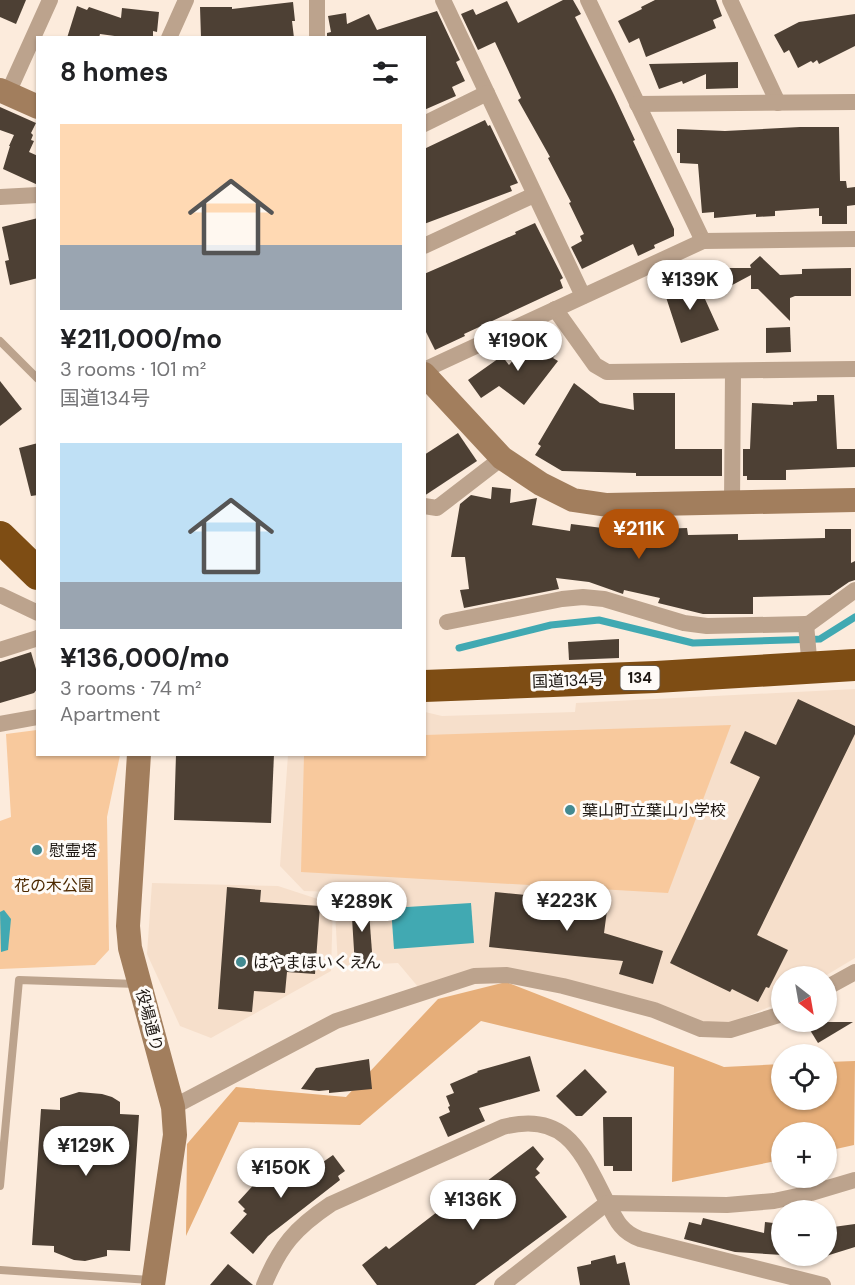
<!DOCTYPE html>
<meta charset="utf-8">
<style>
:root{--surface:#fff;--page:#f6f6f6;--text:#202124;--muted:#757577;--accent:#b45309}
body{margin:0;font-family:"DM Sans","Noto Sans JP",sans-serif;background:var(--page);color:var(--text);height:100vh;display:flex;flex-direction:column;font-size:22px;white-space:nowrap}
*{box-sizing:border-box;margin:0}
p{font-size:20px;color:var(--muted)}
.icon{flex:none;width:33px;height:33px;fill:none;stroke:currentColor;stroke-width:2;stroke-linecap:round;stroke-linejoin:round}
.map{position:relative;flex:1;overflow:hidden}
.drawer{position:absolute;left:36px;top:36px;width:390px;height:720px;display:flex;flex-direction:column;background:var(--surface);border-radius:0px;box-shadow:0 2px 4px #0004}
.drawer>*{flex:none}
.needle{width:39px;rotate:149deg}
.fabs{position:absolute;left:771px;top:966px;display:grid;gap:12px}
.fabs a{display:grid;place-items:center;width:66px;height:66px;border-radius:50%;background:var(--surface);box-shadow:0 2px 4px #0004;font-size:30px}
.price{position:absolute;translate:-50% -51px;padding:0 14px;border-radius:21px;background:#fff;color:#222;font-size:20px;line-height:39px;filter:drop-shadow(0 2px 3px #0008)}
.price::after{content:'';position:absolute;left:50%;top:36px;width:18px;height:14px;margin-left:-9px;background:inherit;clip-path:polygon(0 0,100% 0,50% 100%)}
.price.active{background:var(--accent);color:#fff}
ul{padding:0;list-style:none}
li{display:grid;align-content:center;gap:12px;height:318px;padding:0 24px}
li span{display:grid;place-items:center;height:186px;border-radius:0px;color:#555}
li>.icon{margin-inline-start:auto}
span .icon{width:108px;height:108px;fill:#fffc;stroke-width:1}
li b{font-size:26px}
h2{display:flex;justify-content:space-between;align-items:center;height:72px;padding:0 24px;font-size:26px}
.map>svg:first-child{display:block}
</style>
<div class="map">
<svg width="855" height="1285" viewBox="0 0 855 1285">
<rect width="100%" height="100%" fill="#fcebdc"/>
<g fill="#f6dfcb">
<path d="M855,689V958L825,976H782L781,1002L733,1022L709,1024L511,972L419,988L398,963L338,966L334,892L304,891L280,866L288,755L424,754L425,712L442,716L575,712L576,703Z"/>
<path d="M152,883L278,886L333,904L331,971L211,1038L180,1026L147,954Z"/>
</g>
<g fill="#f8c99d">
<path d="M731,725L668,893L301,872L304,755L424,754L425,735Z"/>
<path d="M37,730L38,754L120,755L107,817L109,950L95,965L0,969V821L11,817L6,734Z"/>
</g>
<path fill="#e6ae79" d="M506,982L724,1067L781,1064L782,1100H826L827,1062L855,1061L854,1145L827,1151L826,1132H782L781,1160L672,1182L674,1067L481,1021L360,1125L239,1122L186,1236L187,1144L236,1087L346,1097L438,999Z"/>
<g fill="#41a9b2">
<path d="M471,903L474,943L394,949L391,908Z"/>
<path d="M4,910L11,919L8,950L1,952L0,912Z"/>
</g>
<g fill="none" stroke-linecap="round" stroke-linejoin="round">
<path stroke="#41a9b2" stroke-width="7" d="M459,648L551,625L599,620L693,643L820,639L855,617"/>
</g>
<g fill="#4d4034">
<path d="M0,0H26L16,24L0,17Z"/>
<path d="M563,0H573L581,14L575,17L614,95L635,140L633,141L674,229V236L654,245L655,248L638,256L633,244L582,269L571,247L582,241L580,236L584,234L569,203L571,202L548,158L550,157L518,100L521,98L495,42L478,50L461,14L473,9L476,15L507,1L518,23Z"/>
<path d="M655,0H716L722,16L713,20L716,28L646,57L639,38L629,43L618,21L642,9L641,7Z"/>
<path d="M293,2L295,21H292L294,38H201L200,7H232V9Z"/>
<path d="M77,6L87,10L89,7L121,18L122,8L159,12L157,32L153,31V38H129L100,34L99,38H67Z"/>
<path d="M437,11L460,60L456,62L465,81L452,87L456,96L424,110V38H327V33L331,32L328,16L346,13L347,24L369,14L377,30Z"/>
<path d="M855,14V46L819,64L817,60L813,63L811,61L798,68L789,50L784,53L774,35L799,22Z"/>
<path d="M738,62V88L706,89V74L683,84L682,81L659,89L649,64Z"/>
<path d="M0,107L36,123L31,133L33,135L31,140L34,141L29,152L38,156V185L3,169L10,146H9L14,135L0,130Z"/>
<path d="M485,120L488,126L490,125L518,183L510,186L512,191L424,224V149Z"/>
<path d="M800,127H839L840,181H846L847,188L855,187V205L847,206V224H822V216H819V208L775,211V216L756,217V214L714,218V212L702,213L698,164L680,163V153H677V129L725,131Z"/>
<path d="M38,218V278L10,285L5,261L9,260L2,227Z"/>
<path d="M535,223L563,278L560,280L563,288L464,334L465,336L435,350L424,328V274L516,234L515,232Z"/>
<path d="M760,256L780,275L802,274V269L851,268V296H795L790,298V321L758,289H751V275L708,298L706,273L722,268H751L750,265Z"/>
<path d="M695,277L719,330L681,343L664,291L681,286L680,282Z"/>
<path d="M790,327L791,352L766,353V328Z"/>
<path d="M536,334L557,353L553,358L558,361L524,405L499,386L481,398L468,380L502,356L509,365Z"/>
<path d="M0,381L22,409L0,426Z"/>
<path d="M574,383L600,403L634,410L633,393H675V449H722V476H636V473L562,471L535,455L541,446L538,444Z"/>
<path d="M817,395H834L837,449H855V467L786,470V480H747V476H743V449H750L752,403L793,405V402L817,401Z"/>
<path d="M458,433L477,461L424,496V455Z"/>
<path d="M38,443V495L31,496L19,448Z"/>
<path d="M492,487L511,489L510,503L537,498L532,525L570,531L571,524L618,530L687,528L688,535L738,534V540L825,538V529H851V563L855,561V580L849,582L830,595L753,597V614H703L658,603L660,598L624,590L623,594L589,582L556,578L559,589L464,608L460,590L469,589L465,557H451L460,504L471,495L491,499Z"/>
<path d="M619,639V658L569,660L568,642Z"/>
<path d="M31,652L38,676V688L34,693L0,703V662Z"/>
<path d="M798,699L855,726V734L757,935L788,950L769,988L766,987L758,1002L732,989L730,992L670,963L760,777L730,763L745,731L776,745Z"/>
<path d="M176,754H274L271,823L174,820Z"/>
<path d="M227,887L261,890L260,902L320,906L315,974L287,972L285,993L254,991L252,1012L218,1009Z"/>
<path d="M495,892L608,903L604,933L663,951L653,984L619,974L623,961L489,947Z"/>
<path d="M368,899L373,965L355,967L351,901Z"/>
<path d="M805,1022H853L818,1043Z"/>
<path d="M530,1056L540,1091L479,1108L485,1121L448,1137L439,1117L450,1112L448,1107L450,1106L446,1096L454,1093L450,1084L478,1072L477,1071Z"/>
<path d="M369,1059L372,1089L329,1093V1090L319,1091L301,1089L316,1068Z"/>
<path d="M585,1069L607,1092L582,1116H576L556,1096Z"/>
<path d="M79,1092L102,1094L112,1097L120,1102V1114L139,1115L130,1251L107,1250V1256L85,1261L74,1260L54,1252V1246L32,1245L41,1109L60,1110V1098Z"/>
<path d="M603,1117H632V1171H613V1166H604Z"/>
<path d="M533,1146L544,1159L536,1169L540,1173L535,1177L567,1217L475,1285H377L362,1265L386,1246L389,1249L437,1212L435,1210L450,1198L453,1201L475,1184L478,1188Z"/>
<path d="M333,1155L345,1171L338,1176L340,1180L268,1236L253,1254L230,1233L247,1214L243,1211L245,1209L238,1202L259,1179L255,1175L265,1164L278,1158L296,1181Z"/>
<path d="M703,1218L764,1233L765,1222L782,1224V1255L735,1252L684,1239L689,1222L701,1225Z"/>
<path d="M855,1224V1247L826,1256V1228Z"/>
<path d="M615,1255L617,1264L625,1262L630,1285H580L577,1267L591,1264V1261Z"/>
<path d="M228,1264L253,1285H210Z"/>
</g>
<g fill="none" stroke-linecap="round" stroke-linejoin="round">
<g stroke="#bca38d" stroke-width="8">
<path d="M0,341L38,379"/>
<path d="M0,1186L19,980L137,984"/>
<path d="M0,1270L150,1280"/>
</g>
<g stroke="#bca38d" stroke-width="16">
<path d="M317,0V38"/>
<path d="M443,0L583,296"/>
<path d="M588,0L703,241"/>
<path d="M730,0L778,103"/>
<path d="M169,38L186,0"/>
<path d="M8,93L50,0"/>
<path d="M637,104L855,102"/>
<path d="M424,124L487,93"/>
<path d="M0,197L38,195"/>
<path d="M424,246L534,195"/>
<path d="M555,309L595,365L607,372L855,369"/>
<path d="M424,370L703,241L855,239"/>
<path d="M732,503L733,371"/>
<path d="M424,506L437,508L502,458"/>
<path d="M0,595L38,613"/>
<path d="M447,622L562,599L583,597L604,599L684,623L707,626L806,624L810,669"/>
<path d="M806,624L810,623L855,590"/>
<path d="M0,650L38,638"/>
<path d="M0,724L38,717"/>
<path d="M826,988L855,972"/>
<path d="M173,1107L336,1021L474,976L507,975L563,986L654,1010L701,1029L730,1030L782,1014"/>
<path d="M264,1285C280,1246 295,1228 331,1204L503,1127C567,1110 582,1154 607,1202C616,1220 621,1232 640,1239L823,1285"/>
<path d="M502,1285L607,1203L727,1205L774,1201L811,1193L855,1180"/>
</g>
<g stroke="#a27e5d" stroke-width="24">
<path d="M0,90L38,107"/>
<path d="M424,374L502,458L541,484L573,500L607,505L855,500"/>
<path d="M139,754L128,926L130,948L173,1107L175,1135L153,1285"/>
</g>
<g stroke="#7e4d14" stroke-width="32">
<path d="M0,537L38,574"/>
<path d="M424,686L656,677L855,665"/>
</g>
</g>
<g fill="#438a91" stroke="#fefbf8" stroke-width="2">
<circle cx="570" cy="810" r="6"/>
<circle cx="37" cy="850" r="6"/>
<circle cx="241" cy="962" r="6"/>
</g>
<g text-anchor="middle" stroke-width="6" stroke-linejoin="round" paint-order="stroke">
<rect fill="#fefbf8" stroke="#605b56" stroke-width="1.5" x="620.5" y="666" width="39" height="24" rx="4.5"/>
<g font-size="15" font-weight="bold" fill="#1c1611">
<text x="640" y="683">134</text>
</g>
<g font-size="16" fill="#1c1611" stroke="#fefbf8">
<text transform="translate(568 680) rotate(-2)" y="6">国道134号</text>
<text transform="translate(150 1020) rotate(75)" y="6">役場通り</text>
</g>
<g font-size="16" fill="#1c1611" stroke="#fefbf8" text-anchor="start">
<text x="582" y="816">葉山町立葉山小学校</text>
<text x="49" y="856">慰霊塔</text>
<text x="253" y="968">はやまほいくえん</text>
</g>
<g font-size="16" fill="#4d2900" stroke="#fefbf8">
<text x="54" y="891">花の木公園</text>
</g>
</g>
</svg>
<div class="fabs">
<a><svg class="needle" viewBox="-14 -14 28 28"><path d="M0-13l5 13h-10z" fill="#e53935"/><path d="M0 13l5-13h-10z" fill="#757577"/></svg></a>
<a><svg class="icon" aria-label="locate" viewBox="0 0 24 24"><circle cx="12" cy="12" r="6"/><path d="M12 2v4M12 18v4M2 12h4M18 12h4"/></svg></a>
<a>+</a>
<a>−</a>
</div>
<b class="price" style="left:690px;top:311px">¥139K</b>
<b class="price" style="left:518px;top:372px">¥190K</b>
<b class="price active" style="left:639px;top:560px">¥211K</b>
<b class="price" style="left:567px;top:932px">¥223K</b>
<b class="price" style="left:362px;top:933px">¥289K</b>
<b class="price" style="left:86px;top:1177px">¥129K</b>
<b class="price" style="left:281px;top:1199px">¥150K</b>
<b class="price" style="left:473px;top:1231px">¥136K</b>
<section class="drawer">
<h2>8 homes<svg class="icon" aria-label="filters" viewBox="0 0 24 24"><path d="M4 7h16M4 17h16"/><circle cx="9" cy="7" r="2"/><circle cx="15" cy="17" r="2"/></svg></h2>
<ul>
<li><span style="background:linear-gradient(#ffd9b3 65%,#9aa5b1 0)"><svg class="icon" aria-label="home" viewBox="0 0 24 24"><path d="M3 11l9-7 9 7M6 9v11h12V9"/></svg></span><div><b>¥211,000/mo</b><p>3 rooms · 101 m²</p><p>国道134号</p></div></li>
<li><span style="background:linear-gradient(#bfe0f5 75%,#9aa5b1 0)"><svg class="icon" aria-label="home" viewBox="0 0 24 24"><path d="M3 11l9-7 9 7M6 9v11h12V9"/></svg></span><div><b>¥136,000/mo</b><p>3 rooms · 74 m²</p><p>Apartment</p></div></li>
</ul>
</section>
</div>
